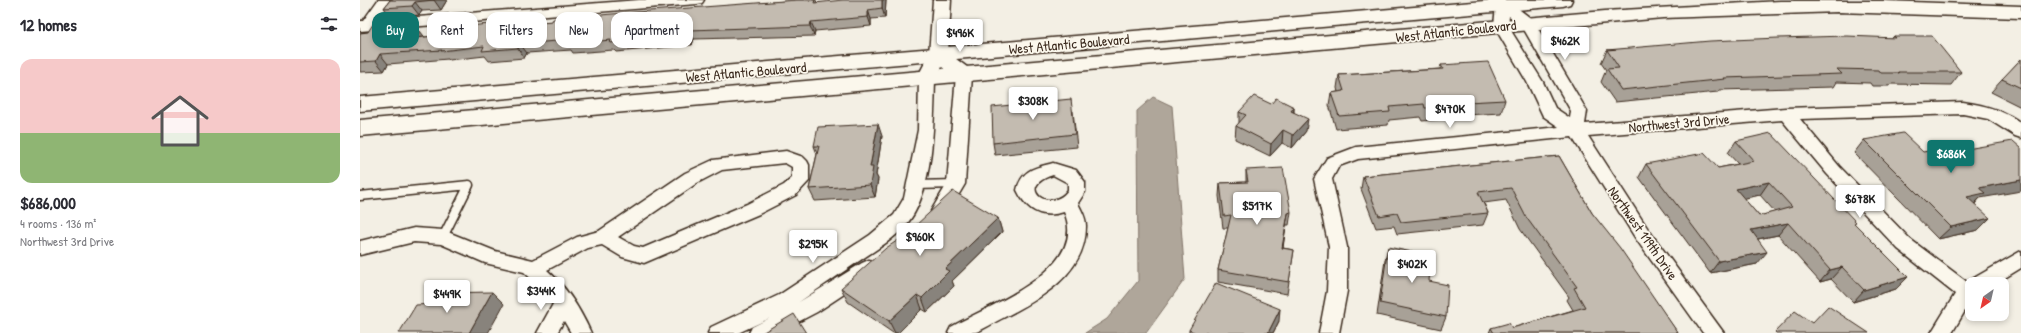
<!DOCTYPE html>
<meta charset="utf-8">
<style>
:root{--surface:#fff;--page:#f7f7f7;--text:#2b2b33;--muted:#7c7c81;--accent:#0f766e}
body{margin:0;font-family:"Patrick Hand",sans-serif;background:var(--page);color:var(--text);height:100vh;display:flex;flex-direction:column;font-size:15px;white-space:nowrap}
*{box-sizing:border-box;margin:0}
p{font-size:13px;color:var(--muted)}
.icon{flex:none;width:22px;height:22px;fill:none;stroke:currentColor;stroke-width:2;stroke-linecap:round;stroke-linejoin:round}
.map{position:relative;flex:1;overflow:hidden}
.side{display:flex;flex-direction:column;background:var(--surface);width:360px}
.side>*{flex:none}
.top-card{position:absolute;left:12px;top:12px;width:380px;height:36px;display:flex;gap:8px}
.needle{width:26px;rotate:214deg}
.controls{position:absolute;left:1605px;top:277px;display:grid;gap:8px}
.controls a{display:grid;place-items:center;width:44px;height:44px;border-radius:8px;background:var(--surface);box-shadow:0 2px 6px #0003;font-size:20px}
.price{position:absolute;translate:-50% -34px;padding:0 9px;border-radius:4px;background:#fff;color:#222;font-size:13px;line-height:26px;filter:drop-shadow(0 1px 2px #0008)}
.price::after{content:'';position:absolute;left:50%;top:24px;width:12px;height:9px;margin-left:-6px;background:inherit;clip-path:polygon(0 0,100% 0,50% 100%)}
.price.current{background:var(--accent);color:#fff}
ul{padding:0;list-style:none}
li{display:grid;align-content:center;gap:8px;height:212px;padding:0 20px}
li span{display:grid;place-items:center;height:124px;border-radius:12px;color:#555}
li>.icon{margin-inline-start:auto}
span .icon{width:72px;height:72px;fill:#fffc;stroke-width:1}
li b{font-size:17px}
h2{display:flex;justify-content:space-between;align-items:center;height:48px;padding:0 20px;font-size:17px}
.chip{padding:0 14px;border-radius:12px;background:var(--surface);box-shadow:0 2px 6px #0003;font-size:14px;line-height:36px}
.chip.current{background:var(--accent);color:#fff}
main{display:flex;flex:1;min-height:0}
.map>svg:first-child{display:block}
</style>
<main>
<section class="side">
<h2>12 homes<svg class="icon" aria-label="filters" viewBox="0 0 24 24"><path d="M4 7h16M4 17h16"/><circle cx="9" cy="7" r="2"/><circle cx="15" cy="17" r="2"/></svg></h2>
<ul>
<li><span style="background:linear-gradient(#f6c9c9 60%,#8fb573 0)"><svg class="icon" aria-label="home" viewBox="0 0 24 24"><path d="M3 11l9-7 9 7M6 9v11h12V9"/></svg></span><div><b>$686,000</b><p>4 rooms · 136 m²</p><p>Northwest 3rd Drive</p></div></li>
</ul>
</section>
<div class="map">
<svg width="1661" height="333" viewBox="0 0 1661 333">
<rect width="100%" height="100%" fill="#f3efe4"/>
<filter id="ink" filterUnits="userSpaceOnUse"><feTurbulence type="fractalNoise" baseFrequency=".025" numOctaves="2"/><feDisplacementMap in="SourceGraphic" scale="8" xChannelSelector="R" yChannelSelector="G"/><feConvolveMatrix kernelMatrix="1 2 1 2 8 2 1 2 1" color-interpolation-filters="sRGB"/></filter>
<g filter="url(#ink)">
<path fill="#afa69a" stroke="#817468" d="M793,97L812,106L825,279L786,333H725L747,319L778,281L777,111Z"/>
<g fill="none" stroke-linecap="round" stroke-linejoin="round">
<defs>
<g id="service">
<path d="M556,185L596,184"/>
<path d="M0,196L109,185L83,237"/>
</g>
<g id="minor">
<path d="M18,0H32L19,20L279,0H344L342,3L337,4L0,31V21H3Z"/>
<path d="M1133,0H1147L1173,20L1227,111L1225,124L1426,108L1603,102C1624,105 1644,110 1661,123V138L1655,136L1628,119L1603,114L1440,119L1479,166L1550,239L1607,282L1661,251V268L1635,284H1612V299L1592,333H1571L1595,294L1538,249L1467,174L1422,120L1228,136L1288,229L1364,333H1343L1276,239L1212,137L998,159L979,166L972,179L987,247V291L979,333H959L967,291L969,247L954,179L967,158L996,147L1199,127L1183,116L1167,82L1134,26L1136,5ZM1149,16L1162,26L1211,111L1210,118L1195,108L1183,82L1148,26Z"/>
<path d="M604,70L609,71L612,75L605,184L586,216L580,218L574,216L571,211L587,184L596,75L599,71Z"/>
<path d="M567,73L572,74L575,78C574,119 574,194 546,225C534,239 517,249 502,259C481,273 460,288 439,302L502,263L509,260L516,263L518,268L516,273L457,312L417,333H389L392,327L410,318L378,333H348L351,327L419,295L510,235L534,215L544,198L558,130L559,78L562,74Z"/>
<path d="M426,151L443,157L447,161L449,165V181L436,195L399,214L284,263L262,257L242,245L228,248L187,270C206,286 221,311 231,333H211L204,321L197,333H177L193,304L181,288L164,272L125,263L81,244L54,242L0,255V241L54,228L83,230L135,251L173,260L217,237L239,231L325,173L353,160ZM425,163L432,167V178L424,185L387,204L283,248L274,246L258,237L337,183L362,170Z"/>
<path d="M693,163L716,170L725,182V192L718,203C721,210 726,217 726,226C726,274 680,299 643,318C634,322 625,329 616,332C608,333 596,333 588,333L591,327C628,305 730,270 704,212C682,219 667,211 657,190C662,169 675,168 693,163ZM693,175L708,183V190C690,215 654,187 693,175Z"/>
</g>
<path id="tertiary" d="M573,0H591L588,53L611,70L614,75L611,80C598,83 591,75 582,67L574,83L567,85L560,83L557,78L569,55Z"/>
<g id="primary">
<path d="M1136,0H1212L1210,4L1203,6L0,111V97Z"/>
<path d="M1420,1H1524L1661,6V18L1478,12L1303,18L0,136V120L1245,11Z"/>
</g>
</defs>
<use href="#service" stroke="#3b2a1e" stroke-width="11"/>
<use href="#minor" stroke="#3b2a1e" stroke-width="3"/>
<use href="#tertiary" stroke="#3b2a1e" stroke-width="3"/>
<use href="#primary" stroke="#3b2a1e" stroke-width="3"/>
<use href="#service" stroke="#fbf7ec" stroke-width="8"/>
<use href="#minor" fill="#fbf7ec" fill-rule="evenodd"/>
<use href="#tertiary" fill="#fbf7ec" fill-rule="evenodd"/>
<use href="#primary" fill="#fbf7ec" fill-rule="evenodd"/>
</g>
<g fill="#a8a197" stroke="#3b2a1e" fill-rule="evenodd">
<path d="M30,0H87L81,10L62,11L59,15L32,18L24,8Z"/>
<path d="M437,0H456L457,3L526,0L525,18L511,19V26L455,31L454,36L334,39L332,45L256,52L254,50L213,53L211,50L167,53L164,58L129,61L125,56L89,60L88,59L28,64L24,71L0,72V33L8,32L43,19L51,28L49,31L65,37L105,33L153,25Z"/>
<path d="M1534,36L1601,72L1591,85L1530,84L1529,86H1512L1510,83L1476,82L1473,87L1359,90L1358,92L1255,102L1241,82L1246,70L1241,63L1247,50L1532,38Z"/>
<path d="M1661,59V107L1631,92Z"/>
<path d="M1081,65L1145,100L1141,113L1086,116L1085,119L1062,121L1060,117L1029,120L1028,125L976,129L969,105L971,93L978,92L977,88L979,75L1080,69Z"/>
<path d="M911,104L934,107V112L946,131L932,148L922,143L910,156L875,139L876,126L879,123V112Z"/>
<path d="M713,111L717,147L635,155L633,143Z"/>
<path d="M522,136L516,175L518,179L515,197L455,201L449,189L457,154L454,146Z"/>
<path d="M1504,140L1563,152L1620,198L1615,204L1618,230L1578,239L1494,153Z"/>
<path d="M1376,141L1495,224L1536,289L1493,302L1471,279L1460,282L1418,235L1398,239L1397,264L1350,273L1279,177L1286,164L1358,168L1378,164L1368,153ZM1400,195L1415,212L1399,216L1383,198Z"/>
<path d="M1199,156L1232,213L1318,333H1129L1131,328H1152L1213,310L1207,300L1209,297L1160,229L1146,200L1124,203L1128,213L1123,225L1037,234L1034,226L1016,228L1001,189L1003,176Z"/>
<path d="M886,170L931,212L929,225H926L923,248L934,250L927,294L858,282V270L868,228H863L859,196L860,183L886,182Z"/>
<path d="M638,218L642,232L592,281L594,286L567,312L562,309L538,333H533L488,302L481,288Z"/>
<path d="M1028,247L1086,317L1081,329L1017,315L1025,260Z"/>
<path d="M919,321L913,333H829V330Z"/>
</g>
<g fill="#88837b" stroke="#3b2a1e">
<path d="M74,0H87L81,10Z"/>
<path d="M522,0H526L525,18L522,8Z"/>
<path d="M55,2L62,11L59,15L52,6Z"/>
<path d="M508,10L511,19V26L508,17Z"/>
<path d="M43,19L51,28L42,42L35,32Z"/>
<path d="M451,22L455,31L454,36L450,26Z"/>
<path d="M329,30L334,39L332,45L327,35Z"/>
<path d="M60,31L67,40L55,38Z"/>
<path d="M160,44L167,53L164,58L158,48Z"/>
<path d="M20,54L28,64L24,71L16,61Z"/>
<path d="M934,107L933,119L931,111Z"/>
<path d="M948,119L946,131L932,148L933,135Z"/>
<path d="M518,124L522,136L516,175L518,179L515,197L510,185V167Z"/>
<path d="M923,130L922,143L910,156L911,144Z"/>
<path d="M1661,180V191L1620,198L1613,205L1607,197L1619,188Z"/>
<path d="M1409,182L1400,195L1367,202L1376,189Z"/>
<path d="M928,213L926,225L921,260L922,248Z"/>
<path d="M638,218L642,232L592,281L594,286L567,312L562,298L585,269Z"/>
<path d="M1630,218L1618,230L1578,239L1591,227Z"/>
<path d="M1428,223L1418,235L1382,242L1391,230Z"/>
<path d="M1407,252L1397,264L1350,273L1359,261Z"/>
<path d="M1482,267L1471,279L1460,282L1470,270Z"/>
<path d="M1548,277L1536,289L1493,302L1504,290Z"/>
<path d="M132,292L144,304L128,333H109Z"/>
<path d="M557,295L562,309L538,333H535L529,321Z"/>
<path d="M920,309L919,321L913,333H908Z"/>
</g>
<g fill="#c3bbb0" stroke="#3b2a1e" fill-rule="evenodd">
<path d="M30,0H74L55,2L52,6L24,8Z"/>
<path d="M437,0H455L454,3L483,0H522V8L508,10V17L451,22L450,26L329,30L327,35L250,43L251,40L207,44L209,40L160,44L158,48L122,51L124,46L81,51L82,50L20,54L16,61L0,62V33L8,32L15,21L43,19L35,32L60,31L55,38L105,33L108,26L151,22L149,25L192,21L193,19L276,12Z"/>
<path d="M1487,36L1536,38L1534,36H1572L1601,72H1538L1539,73H1521L1519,70L1477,69L1482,74L1364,78L1365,79L1261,90L1247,69L1259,68L1247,50L1350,41L1418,38Z"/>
<path d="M1661,59V88L1642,79Z"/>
<path d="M1128,62L1145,100L1088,103L1089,107L1065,108L1064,104L1029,107L1030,112L979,116L971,93L984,91L979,75L1083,69L1081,65Z"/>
<path d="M894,96L911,104L916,98L934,107L931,111L948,119L933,135L923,130L911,144L876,126L886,115L879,112Z"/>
<path d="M711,99L715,134L633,143L632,107Z"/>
<path d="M518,124L510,167H513L510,185L449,189L459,146H454L458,127Z"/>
<path d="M1411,133L1496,222L1494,223L1548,277L1504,290L1482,267L1470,270L1428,223L1391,230L1407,252L1359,261L1286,164L1344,153L1358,168L1394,161L1376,141ZM1409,182L1432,207L1399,216L1376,189Z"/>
<path d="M1543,133L1563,152L1574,150L1578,154L1653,141L1661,148V180L1619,188L1625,193L1607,197L1630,218L1591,227L1504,140Z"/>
<path d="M1199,156L1232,213L1260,248L1318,333H1134L1131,328L1149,323L1152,328L1225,307L1214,288L1217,287L1166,217L1151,188L1118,192L1128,213L1041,222L1037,213L1019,216L1003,176Z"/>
<path d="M923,168L931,212L928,213L922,248L934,250L929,282L858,270L871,215L864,216L860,183L888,182L886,170Z"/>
<path d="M593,191L638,218L585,269L589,271L562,298L557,295L529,321L481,288L526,248L543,237Z"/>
<path d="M1028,247L1071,256L1069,281L1088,285L1086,317L1020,303Z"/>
<path d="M856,283L920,309L908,333H836L829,330Z"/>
<path d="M132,292L109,333H39L56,305L73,304L80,293Z"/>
<path d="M1468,306L1509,333H1416L1415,332L1435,311L1452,323Z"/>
<path d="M434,314L446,333H402Z"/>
</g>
</g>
<g text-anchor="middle" stroke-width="3.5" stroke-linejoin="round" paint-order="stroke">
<g font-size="14" fill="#3b2a1e" stroke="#fbf7ec">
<text transform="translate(1096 31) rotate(-6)" y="5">West Atlantic Boulevard</text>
<text transform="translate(709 44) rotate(-5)" y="5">West Atlantic Boulevard</text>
<text transform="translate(386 72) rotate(-5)" y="5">West Atlantic Boulevard</text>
<text transform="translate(1319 123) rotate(-5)" y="5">Northwest 3rd Drive</text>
<text transform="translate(1283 233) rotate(55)" y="5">Northwest 119th Drive</text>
</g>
</g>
</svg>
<div class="controls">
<a><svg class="needle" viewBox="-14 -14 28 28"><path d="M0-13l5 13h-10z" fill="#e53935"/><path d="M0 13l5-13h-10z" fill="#7c7c81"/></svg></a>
</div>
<b class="price" style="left:600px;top:53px">$496K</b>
<b class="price" style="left:1205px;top:61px">$462K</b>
<b class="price" style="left:673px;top:121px">$308K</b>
<b class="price" style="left:1090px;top:129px">$470K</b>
<b class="price current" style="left:1591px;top:174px">$686K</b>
<b class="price" style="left:1500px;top:219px">$678K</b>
<b class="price" style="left:897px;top:226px">$517K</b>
<b class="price" style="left:560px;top:257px">$960K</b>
<b class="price" style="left:453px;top:264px">$295K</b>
<b class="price" style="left:1052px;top:284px">$402K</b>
<b class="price" style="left:181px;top:311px">$344K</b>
<b class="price" style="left:87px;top:314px">$449K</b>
<div class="top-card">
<a class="chip current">Buy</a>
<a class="chip">Rent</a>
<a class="chip">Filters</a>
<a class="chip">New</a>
<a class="chip">Apartment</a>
</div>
</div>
</main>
